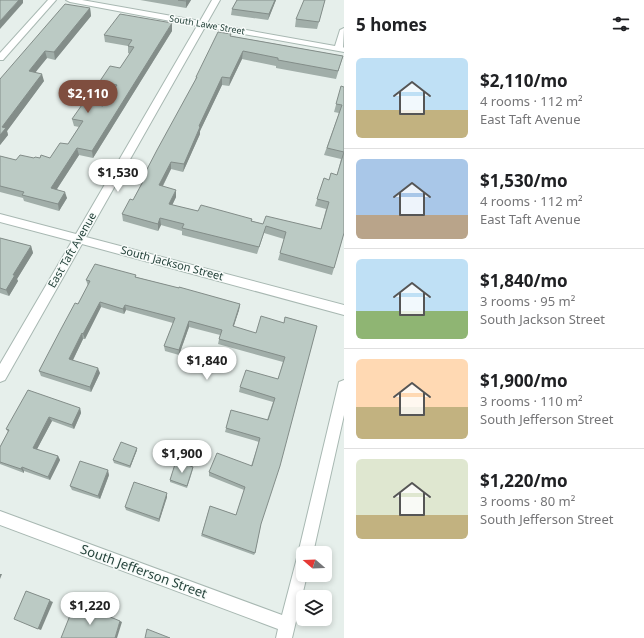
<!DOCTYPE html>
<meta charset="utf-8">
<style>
:root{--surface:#fff;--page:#f6f6f6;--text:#202124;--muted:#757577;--line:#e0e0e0;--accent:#7f4e3f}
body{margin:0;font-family:"Noto Sans",sans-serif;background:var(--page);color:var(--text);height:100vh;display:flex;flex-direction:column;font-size:15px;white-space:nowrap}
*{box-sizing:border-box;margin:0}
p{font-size:13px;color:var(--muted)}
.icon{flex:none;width:22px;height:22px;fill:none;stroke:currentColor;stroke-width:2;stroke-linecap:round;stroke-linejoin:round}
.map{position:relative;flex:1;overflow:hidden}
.sheet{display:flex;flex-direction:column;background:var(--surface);width:300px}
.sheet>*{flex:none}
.needle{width:26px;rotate:289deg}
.controls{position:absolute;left:296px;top:546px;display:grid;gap:8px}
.controls a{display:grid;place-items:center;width:36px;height:36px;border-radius:6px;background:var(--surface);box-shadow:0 2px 6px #0003;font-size:20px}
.price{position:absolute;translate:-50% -34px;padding:0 9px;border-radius:14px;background:#fff;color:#222;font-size:13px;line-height:26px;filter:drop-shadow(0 1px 2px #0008)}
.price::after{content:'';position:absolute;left:50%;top:24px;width:12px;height:9px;margin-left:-6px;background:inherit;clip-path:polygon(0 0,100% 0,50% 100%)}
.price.on{background:var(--accent);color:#fff}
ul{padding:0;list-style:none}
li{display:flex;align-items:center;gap:12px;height:100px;padding:0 12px}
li+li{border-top:1px solid var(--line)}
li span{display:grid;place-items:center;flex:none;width:112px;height:80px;border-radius:6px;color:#555}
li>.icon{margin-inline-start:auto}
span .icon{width:48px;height:48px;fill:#fffc;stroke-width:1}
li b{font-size:17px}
h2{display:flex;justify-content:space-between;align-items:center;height:48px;padding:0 12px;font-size:17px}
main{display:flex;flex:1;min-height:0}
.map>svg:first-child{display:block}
</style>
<main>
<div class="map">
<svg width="344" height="638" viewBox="0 0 344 638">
<rect width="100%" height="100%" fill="#e6efeb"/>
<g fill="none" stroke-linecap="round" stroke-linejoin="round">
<defs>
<g id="minor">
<path d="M48,0H56L3,60H0V53Z"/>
<path d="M66,0H82L200,21L212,0H220L207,23L335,46L340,30L344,28L343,47L344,48V52L205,27L86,237L344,305V315L82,244L5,380L0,382V364L72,241L0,222V214L76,234L197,26L70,2Z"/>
<path d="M344,380V415L313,553H303V575H307L292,638H276L278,629L262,623L0,525V511L282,615L298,554L338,386L339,382Z"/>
</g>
</defs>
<use href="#minor" stroke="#a8b8b2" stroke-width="2"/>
<use href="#minor" fill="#fff" fill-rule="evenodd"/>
</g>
<g fill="#a1aea9">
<path d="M140,0H191L186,8Z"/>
<path d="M237,0H276L268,20L231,15L232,9Z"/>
<path d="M325,0L317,29L295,27L296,19Z"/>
<path d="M90,8L91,16L55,60L47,58L35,72L44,81L7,131L8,135L0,145V79Z"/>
<path d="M172,31L93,158L79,155L57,189L67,198L59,211L24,201L23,198L0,192V156L16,160L34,158H50L68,144L79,127L74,126L72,119L103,106L113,91L101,88L100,81L120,68L130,54L128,53V46L105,42L104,35Z"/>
<path d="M231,34V36L343,56L336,79L276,68V66L242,59L229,86L222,85L200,131V134L183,172L171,169L163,186L176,197L172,205L198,211L252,219V221L263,224L321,229L326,209L315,206L324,178L329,180L337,175L341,159L324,155L339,113L334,112L339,94L344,87V233L332,275L278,260L284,239L264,233L257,254L182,235V231L161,225L158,231L123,221L122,214L133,200L145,177V173L195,81L196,77Z"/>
<path d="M0,238L31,246L33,253L17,279L18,281L9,296L0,293Z"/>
<path d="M136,275V277L240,304L239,310L233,327L256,333L284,323L285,317L317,326L261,524L255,553L254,555L201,536L210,506L236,515L244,490L209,476V472L251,466L259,442L225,432L231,410L267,420L273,402L239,392L240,387L278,379L283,362L218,344L220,335L189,327L179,355L165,351L164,346L173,323L126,310L124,314L101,307L85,339H83L73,360L100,373L91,392L41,376L39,371L78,304L88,286L86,280Z"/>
<path d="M80,408L81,413L74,429L52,421L37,449L58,456L60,460L50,480L24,471V473L0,464V447L8,432L6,429Z"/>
<path d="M137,448V450L130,468L114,463L113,460Z"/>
<path d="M193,469L187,488L170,482V480Z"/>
<path d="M109,475L100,499L72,490L70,486Z"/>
<path d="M167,497L159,522L126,510L125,507Z"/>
</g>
<g fill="#838d89">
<path d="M19,0H23V3L0,29V21Z"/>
<path d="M187,0H191L186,8V1Z"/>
<path d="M275,0H276L268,20L269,14Z"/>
<path d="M90,8L91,16L55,60L54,52Z"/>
<path d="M172,23V31L93,158L92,151Z"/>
<path d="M45,51L47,58L31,78L29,71Z"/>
<path d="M243,51L242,59L229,86L230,78Z"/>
<path d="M42,74L44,81L7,131L8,135L0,145V135L2,127Z"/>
<path d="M222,77V85L200,131V134L183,172L184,164L199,126Z"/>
<path d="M77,148L79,155L53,195L51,188Z"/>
<path d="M171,162V169L159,193V185Z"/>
<path d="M176,190V197L169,212V204Z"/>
<path d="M65,192L67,198L59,211L58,204Z"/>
<path d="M160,218L161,225L158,231V224Z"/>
<path d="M31,246L33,253L17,279L18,281L9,296L6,290L13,275Z"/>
<path d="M100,302L101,307L85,339L83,334Z"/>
<path d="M240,304L239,310L232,332L233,326Z"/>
<path d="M125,305L126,310L124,314L123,309Z"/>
<path d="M189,321V327L179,355V350Z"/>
<path d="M82,333L83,339L71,364L69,359Z"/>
<path d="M98,368L100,373L91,392L90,387Z"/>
<path d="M80,408L81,413L74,429L72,425Z"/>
<path d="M49,417L52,421L36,451L33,448Z"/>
<path d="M137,448V450L130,468V466Z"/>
<path d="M58,456L60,460L50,480L48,477Z"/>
<path d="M22,467L24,471V473L21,469Z"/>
<path d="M108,470L109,475L100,499L98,496Z"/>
<path d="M167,493V497L159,522V519Z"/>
<path d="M0,574H2L0,579Z"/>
<path d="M26,591L53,602L41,630L38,629Z"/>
<path d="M120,621L122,622L117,638H115Z"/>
</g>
<g fill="#bbcac4" stroke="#838d89">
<path d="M0,0H19L0,21Z"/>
<path d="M178,0H187L186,1Z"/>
<path d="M237,0H275L269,14L232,9Z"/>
<path d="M304,0H325L319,22L296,19Z"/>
<path d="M65,4L90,8L54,52L45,51L29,71L42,74L2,127L6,128L0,135V79Z"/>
<path d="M120,14L172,23L92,151L77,148L51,188L65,192L58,204L22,195L24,192L0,186V156L16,160L20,155L34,158L35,157L40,158L41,155L50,158L60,143L68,144L83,121L72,119L84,102L103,106L117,85L100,81L110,66L120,68L134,47L128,46L132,40L104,35Z"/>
<path d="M218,32L231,34L230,36L343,56L338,71L278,60V58L243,51L230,78L222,77L199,126L200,127L184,164L171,162L159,185L176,190L169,204L198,211L201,205L252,219L251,221L263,224L266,216L321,229L329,202L317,199L324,178L329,180L331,173L337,175L344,152L327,148L342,105L336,104L341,86L344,87V233L334,268L280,253L286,232L266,226L259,247L182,228L184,224L160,218L158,224L122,214L130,199L133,200L147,174L145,173L157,150L197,77H196Z"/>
<path d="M0,238L31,246L13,275H15L6,290L0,288Z"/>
<path d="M95,264L136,275L135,277L179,288V287L240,304L233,326L256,333L261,316L284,323L285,317L317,326L280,466L261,524L255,553L202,534L210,506L236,515L245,487L209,472L217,453L252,466L260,438L226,428L231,410L268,420L275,398L240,387L246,370L278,379L285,357L219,339L222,330L189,321L179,350L164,346L175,318L125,305L123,309L100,302L83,334L82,333L69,359L98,368L90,387L39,371L61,329L75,303L78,304L90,281L86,280Z"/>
<path d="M28,390L80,408L72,425L49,417L33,448L58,456L48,477L22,467L21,469L0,462V447L9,430L6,429Z"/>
<path d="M121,442L137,448L130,466L113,460Z"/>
<path d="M80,461L108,470L98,496L70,486Z"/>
<path d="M176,461L193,467L187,486L170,480Z"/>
<path d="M134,482L167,493L159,519L125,507Z"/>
<path d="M26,591L50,600L38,629L14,619Z"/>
<path d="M73,608L89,614L91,609L120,621L115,638H61Z"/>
<path d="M147,629L170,638H145Z"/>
</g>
<g text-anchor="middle" stroke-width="3" stroke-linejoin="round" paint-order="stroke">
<g font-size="9" fill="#24423a" stroke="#f7fbf9">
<text transform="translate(207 25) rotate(10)" y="3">South Lawe Street</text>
</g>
<g font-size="11" fill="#24423a" stroke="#f7fbf9">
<text transform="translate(72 250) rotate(-60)" y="4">East Taft Avenue</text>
<text transform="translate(172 263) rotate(15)" y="4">South Jackson Street</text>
</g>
<g font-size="13" fill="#24423a" stroke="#f7fbf9">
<text transform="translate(144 571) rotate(20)" y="5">South Jefferson Street</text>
</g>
</g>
</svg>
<div class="controls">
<a><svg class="needle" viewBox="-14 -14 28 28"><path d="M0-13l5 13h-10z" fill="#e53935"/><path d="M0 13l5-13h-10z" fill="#757577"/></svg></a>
<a><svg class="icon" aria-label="layers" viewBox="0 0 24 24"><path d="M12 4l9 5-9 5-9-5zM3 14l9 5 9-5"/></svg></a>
</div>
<b class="price on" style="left:88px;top:114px">$2,110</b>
<b class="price" style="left:118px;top:193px">$1,530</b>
<b class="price" style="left:207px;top:381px">$1,840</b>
<b class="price" style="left:182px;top:474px">$1,900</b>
<b class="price" style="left:90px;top:626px">$1,220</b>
</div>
<section class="sheet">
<h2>5 homes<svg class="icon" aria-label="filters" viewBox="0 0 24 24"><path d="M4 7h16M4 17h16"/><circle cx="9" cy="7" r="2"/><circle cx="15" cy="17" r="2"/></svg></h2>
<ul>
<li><span style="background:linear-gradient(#bfe0f5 65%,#c2b280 0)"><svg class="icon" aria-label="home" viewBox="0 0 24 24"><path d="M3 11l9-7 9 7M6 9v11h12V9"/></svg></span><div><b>$2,110/mo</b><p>4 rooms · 112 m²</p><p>East Taft Avenue</p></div></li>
<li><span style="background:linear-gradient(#a9c7e8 70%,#b9a48a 0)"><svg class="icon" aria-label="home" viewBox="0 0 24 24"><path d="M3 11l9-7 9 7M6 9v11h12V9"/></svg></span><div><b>$1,530/mo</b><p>4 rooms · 112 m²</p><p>East Taft Avenue</p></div></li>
<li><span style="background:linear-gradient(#bfe0f5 65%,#8fb573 0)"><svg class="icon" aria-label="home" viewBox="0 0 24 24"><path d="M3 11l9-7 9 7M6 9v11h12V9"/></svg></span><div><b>$1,840/mo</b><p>3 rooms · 95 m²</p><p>South Jackson Street</p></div></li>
<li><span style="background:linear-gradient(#ffd9b3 60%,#c2b280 0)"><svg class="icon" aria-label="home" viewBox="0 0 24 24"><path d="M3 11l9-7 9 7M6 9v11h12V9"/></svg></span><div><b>$1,900/mo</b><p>3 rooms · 110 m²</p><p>South Jefferson Street</p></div></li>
<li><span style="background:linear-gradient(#dfe7d0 70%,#c2b280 0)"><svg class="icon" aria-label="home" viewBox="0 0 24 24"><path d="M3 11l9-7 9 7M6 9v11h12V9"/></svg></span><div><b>$1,220/mo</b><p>3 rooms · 80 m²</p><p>South Jefferson Street</p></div></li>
</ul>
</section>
</main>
